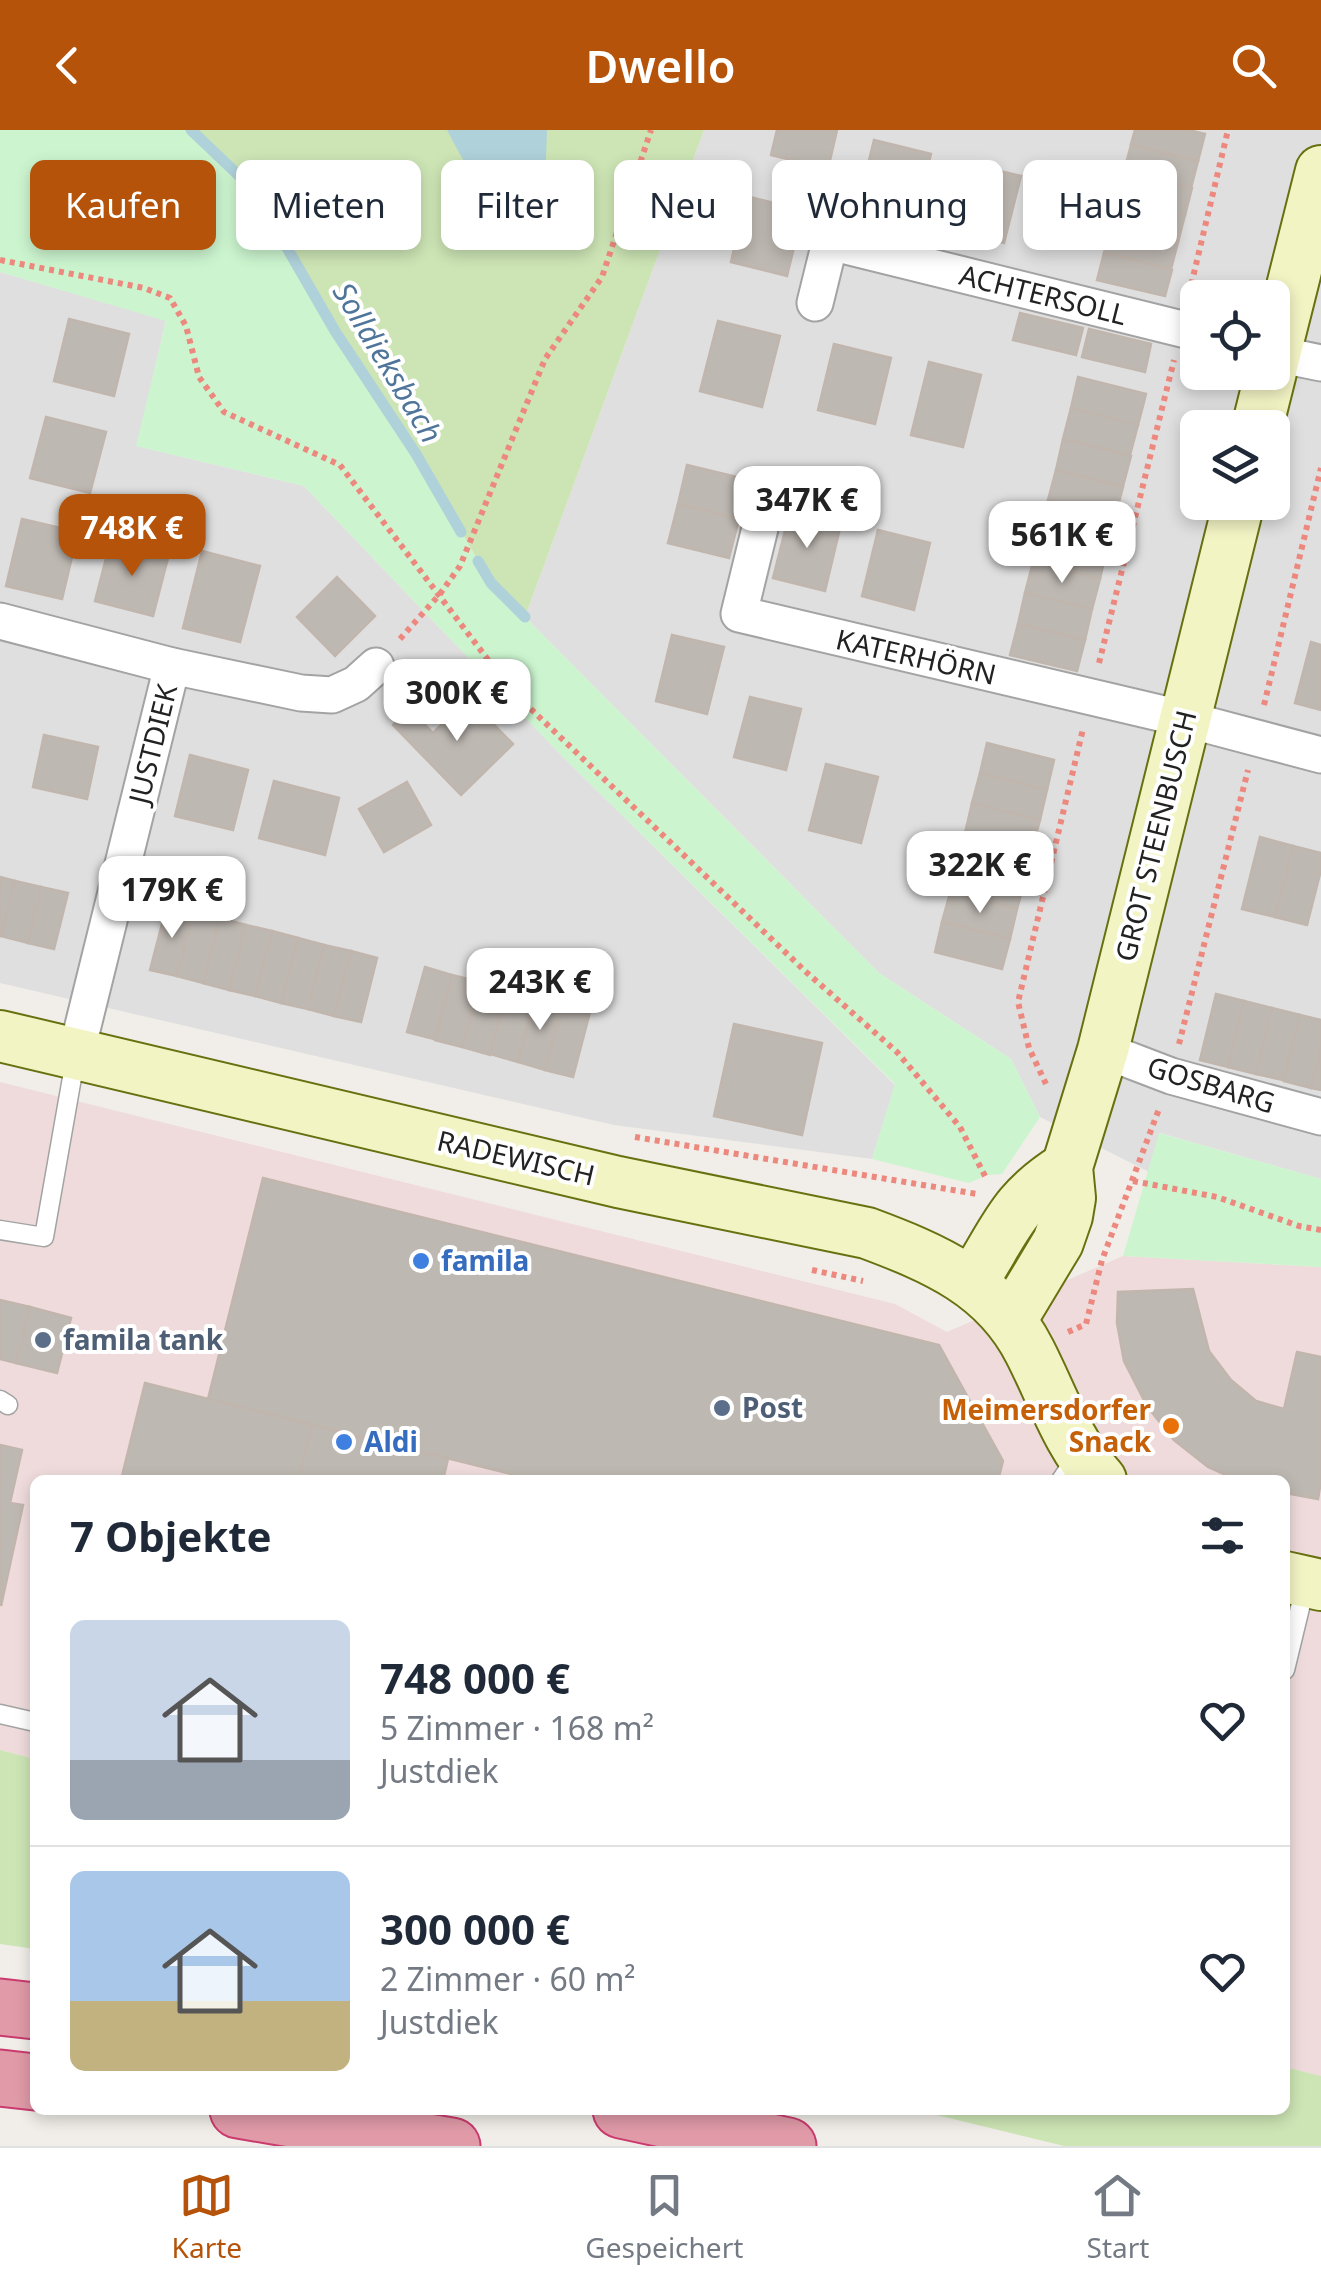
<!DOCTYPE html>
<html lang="de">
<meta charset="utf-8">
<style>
:root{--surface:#fff;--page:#f6f6f7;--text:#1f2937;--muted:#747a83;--line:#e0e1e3;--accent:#b45309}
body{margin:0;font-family:"Noto Sans",sans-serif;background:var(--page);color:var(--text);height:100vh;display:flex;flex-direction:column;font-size:38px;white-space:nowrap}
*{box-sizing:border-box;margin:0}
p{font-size:32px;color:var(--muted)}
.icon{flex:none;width:55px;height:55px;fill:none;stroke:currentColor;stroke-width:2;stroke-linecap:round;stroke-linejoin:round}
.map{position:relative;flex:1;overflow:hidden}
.panel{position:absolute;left:30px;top:1345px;width:1260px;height:640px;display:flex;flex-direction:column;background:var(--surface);border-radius:15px;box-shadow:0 5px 15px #0003}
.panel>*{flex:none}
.top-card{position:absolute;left:30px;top:30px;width:1262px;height:90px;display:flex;gap:20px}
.controls{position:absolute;left:1180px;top:150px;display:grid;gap:20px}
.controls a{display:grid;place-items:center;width:110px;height:110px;border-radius:15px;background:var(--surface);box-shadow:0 5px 15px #0003;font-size:50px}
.price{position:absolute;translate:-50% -85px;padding:0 22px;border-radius:20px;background:#fff;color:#222;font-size:32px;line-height:65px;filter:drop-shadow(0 2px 5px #0008)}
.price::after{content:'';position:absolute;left:50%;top:60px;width:30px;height:22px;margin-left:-15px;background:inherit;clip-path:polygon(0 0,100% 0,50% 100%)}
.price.selected{background:var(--accent);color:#fff}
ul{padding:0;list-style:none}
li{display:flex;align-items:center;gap:30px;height:250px;padding:0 40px}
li+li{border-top:2px solid var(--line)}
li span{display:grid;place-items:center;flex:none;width:280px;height:200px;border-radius:15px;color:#555}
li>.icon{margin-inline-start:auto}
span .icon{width:120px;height:120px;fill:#fffc;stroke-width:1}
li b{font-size:42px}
h2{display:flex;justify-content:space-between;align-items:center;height:120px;padding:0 40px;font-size:42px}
.chip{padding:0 35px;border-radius:15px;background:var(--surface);box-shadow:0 5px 15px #0003;font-size:35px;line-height:90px}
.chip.selected{background:var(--accent);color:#fff}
header{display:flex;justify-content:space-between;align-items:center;height:130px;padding:0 40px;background:var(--accent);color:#fff;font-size:45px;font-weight:600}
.tab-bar{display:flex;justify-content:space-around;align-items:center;height:140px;border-top:2px solid var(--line);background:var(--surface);font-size:28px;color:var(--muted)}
.tab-bar a{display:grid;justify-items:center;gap:5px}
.tab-bar .selected{color:var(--accent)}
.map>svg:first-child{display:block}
</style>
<header><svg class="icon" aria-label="back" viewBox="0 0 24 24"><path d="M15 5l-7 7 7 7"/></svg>Dwello<svg class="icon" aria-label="search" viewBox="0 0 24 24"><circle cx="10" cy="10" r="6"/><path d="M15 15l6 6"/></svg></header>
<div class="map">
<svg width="1321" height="2016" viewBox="0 0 1321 2016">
<rect width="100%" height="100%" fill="#f1eee9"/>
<g fill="#e0dfdf" fill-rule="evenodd">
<path d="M704,0H1321V1049L1160,1003L1149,1042L1040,987L1011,929L879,843L525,487ZM1198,168H1272V242H1198ZM1198,298H1272V372H1198Z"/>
<path d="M0,142L166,190L137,316L304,356L561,625L895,955L872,1029L614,995L0,853Z"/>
</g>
<path fill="#efdbdb" d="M0,952L895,1174L947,1202L1123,1126L1321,1137V1946L1285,1937V1350H35V1629L0,1620Z"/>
<g fill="#cde5b5">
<path d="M191,0H704L525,487L491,453L416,324L335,201Z"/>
<path d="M0,1620L35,1629V1819L0,1814Z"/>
<path d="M1285,1937L1321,1946V2016H1064L916,1980H1285Z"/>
</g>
<g fill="#ccf5cf">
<path d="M0,0H191L253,59L335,201L416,324L491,453L879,843L1011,929L1040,987L1002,1044L987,1045L969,1053L872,1029L895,954L561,625L304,356L136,316L166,191L0,142Z"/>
<path d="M1159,1003L1321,1049V1137L1123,1126Z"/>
</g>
<path fill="#afd1da" d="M447,0H547L546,29L528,58C479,70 467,37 447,0Z"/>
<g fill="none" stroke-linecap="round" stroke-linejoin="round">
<g stroke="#afd1da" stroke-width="11">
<path d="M191,0L253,59L335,201L416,324L461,402"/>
<path d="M478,431L491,453L525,487"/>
</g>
</g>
<g fill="#beb8b2" stroke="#c1b6ad" stroke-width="2.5">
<path d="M777,0H837L828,39L771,25Z"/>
<path d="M1135,0H1189L1205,4L1198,31L1131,14Z"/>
<path d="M874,10L931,24L914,89L858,75Z"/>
<path d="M1131,15L1198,31L1191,58L1124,41Z"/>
<path d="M970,34L1021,46L1004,113L954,100Z"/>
<path d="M1124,42L1192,58L1185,85L1118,68Z"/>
<path d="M746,66L803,80L787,146L731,132Z"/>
<path d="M1118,69L1185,85L1178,112L1111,96Z"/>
<path d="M1111,96L1178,112L1171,139L1104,123Z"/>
<path d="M1104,123L1172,140L1165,166L1097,150Z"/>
<path d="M1020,183L1083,198L1076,225L1013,210Z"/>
<path d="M69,189L129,204L114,266L54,251Z"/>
<path d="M718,191L780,206L762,277L700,261Z"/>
<path d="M1089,199L1151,214L1145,242L1082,227Z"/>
<path d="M834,214L891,228L875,294L818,280Z"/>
<path d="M929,232L981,245L963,317L911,305Z"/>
<path d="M1078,247L1146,264L1138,295L1071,278Z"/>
<path d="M1071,278L1138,295L1130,325L1063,309Z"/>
<path d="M46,287L106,302L90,363L30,348Z"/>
<path d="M1063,309L1131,326L1123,356L1056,340Z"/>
<path d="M687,335L749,350L739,389L678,374Z"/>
<path d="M1056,340L1123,357L1115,387L1048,370Z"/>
<path d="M1048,371L1115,387L1107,418L1040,401Z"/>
<path d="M678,374L739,389L729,428L668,413Z"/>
<path d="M790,381L841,394L825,461L773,448Z"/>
<path d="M22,389L78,402L62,469L6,456Z"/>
<path d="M878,400L930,413L914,480L862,466Z"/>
<path d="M1040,401L1107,418L1100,449L1033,432Z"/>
<path d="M110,413L168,428L153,486L95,471Z"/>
<path d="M202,421L260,436L240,512L183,498Z"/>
<path d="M1033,432L1100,449L1092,479L1025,463Z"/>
<path d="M337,447L375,486L335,526L297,487Z"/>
<path d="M1025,463L1092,479L1085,510L1018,494Z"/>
<path d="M1018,494L1085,510L1077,541L1010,525Z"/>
<path d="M672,505L724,517L707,584L656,571Z"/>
<path d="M1311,512L1321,515V580L1295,573Z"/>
<path d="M750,567L801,579L786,640L734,627Z"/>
<path d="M468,568L513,614L461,665L393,595L409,579L433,603Z"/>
<path d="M44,605L98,617L87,669L33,657Z"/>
<path d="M987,613L1054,630L1047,660L980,643Z"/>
<path d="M190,625L248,640L233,700L175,686Z"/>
<path d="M826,634L878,647L861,713L809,700Z"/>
<path d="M980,643L1047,660L1040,690L972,673Z"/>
<path d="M274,651L339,668L325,725L259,708Z"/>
<path d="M407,652L431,695L384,722L359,679Z"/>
<path d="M972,673L1040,690L1032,719L965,703Z"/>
<path d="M965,703L1032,719L1025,749L957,732Z"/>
<path d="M1260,707L1293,716L1275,787L1242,779Z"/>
<path d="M1293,716L1321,723V740L1307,795L1275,787Z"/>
<path d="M957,733L1025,750L1017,779L950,763Z"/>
<path d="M0,747L15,751L1,806H0Z"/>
<path d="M15,751L41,757L28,813L1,806Z"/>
<path d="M41,757L68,763L54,819L28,813Z"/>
<path d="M950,763L1017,779L1010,809L942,792Z"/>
<path d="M167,775L193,782L177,846L150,840Z"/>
<path d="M193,782L219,788L203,853L177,846Z"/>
<path d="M219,788L246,795L229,860L203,853Z"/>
<path d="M942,792L1010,809L1002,839L935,822Z"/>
<path d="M246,795L272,801L255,866L229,860Z"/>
<path d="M272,801L298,808L281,873L255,866Z"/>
<path d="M298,808L324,815L308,879L281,873Z"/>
<path d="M324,815L351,821L334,886L308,879Z"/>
<path d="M351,821L377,828L361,892L334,886Z"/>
<path d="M425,837L452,845L434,909L407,902Z"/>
<path d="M452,845L480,852L462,917L435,910Z"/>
<path d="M480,852L507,860L490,925L462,917Z"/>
<path d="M507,860L535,867L518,932L490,924Z"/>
<path d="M1216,864L1244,871L1228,937L1200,930Z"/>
<path d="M535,867L562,875L545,940L518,932Z"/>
<path d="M1244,871L1272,878L1256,944L1228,937Z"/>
<path d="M563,875L590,882L573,947L545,940Z"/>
<path d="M1272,878L1300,885L1283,950L1256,944Z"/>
<path d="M1300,885L1321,890V917L1311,958L1284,951Z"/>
<path d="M734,894L822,913L802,1005L714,986Z"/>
<path d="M1321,917V960L1311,958Z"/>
<path d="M263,1048L939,1215L1003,1331L998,1350H535L208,1269Z"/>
<path d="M1193,1159L1209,1221L1231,1250L1256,1271L1284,1279L1297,1222L1321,1227V1351L1318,1369L1285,1363V1350H1237L1208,1337L1174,1310L1147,1276L1124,1231L1117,1193L1118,1162Z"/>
<path d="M0,1170L30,1177L16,1233L0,1229Z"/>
<path d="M30,1177L71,1188L57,1243L16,1233Z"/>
<path d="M145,1253L312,1295L298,1350H121Z"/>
<path d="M312,1295L448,1329L443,1350H298Z"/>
<path d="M0,1315L22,1320L10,1373L23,1375L1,1476Z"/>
</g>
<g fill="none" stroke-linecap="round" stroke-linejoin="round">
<defs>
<g id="lane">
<path d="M0,1100L44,1107L76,925"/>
<path d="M0,1270L8,1275"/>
<path d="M1061,1350L1078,1325"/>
<path d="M1285,1540L1306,1453"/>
<path d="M0,1584L35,1592"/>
</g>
<g id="street">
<path d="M830,112L1198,203"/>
<path d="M815,173L845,51"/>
<path d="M1272,223L1321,233"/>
<path d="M761,394L739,484L1185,589L1321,625"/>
<path d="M0,491L172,536L301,563L332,565L356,554L376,536"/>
<path d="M1103,920L1171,946L1321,987"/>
<path d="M76,924L172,536"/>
</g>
<g id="secondary">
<path d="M1272,236L1321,41"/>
<path d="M1257,298L1271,242"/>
<path d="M0,906L618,1052L867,1103C934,1128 996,1154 1030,1222C1053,1267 1067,1312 1101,1350"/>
<path d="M973,1151C1006,1099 1012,1071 1067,1037"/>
<path d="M1011,1190L1058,1112L1067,1086L1070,1068L1067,1037L1103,920L1239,372"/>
<path d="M1285,1447L1321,1455"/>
</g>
<g id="highway">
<path d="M0,1877L35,1881"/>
<path d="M0,1948L35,1952"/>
<path d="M238,1980L452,2016"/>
<path d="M621,1980L788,2016"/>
</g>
</defs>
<use href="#lane" stroke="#a3a3a3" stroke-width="21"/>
<use href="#street" stroke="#a3a3a3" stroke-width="39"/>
<use href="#secondary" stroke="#687110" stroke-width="54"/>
<use href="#highway" stroke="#cb3a6e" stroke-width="59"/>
<g stroke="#ed887e" stroke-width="6" stroke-dasharray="5 5" stroke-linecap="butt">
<path d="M0,130L144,158L170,168L186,196L199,247L224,282L340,335L511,560L805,841L897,922L960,997L987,1050"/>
<path d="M1189,164L1228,0"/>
<path d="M400,509L440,464L460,436L545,229L602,147L651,0"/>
<path d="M1099,533L1174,230"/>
<path d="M1264,575L1321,338"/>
<path d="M1179,914L1248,640"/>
<path d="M1046,954L1029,918L1018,872L1083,599"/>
<path d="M635,1007L977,1064"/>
<path d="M1133,1051L1217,1067L1299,1096L1321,1100"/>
<path d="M812,1140L863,1151"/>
<path d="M1068,1202L1086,1194L1102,1130L1159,979"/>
</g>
<use href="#lane" stroke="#fff" stroke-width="18"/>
<use href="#street" stroke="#fff" stroke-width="35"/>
<use href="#secondary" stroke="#f3f4c4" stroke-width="50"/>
<use href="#highway" stroke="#e09aa8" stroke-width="55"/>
</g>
<g fill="#3f7fe0" stroke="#fff" stroke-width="4">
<circle cx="421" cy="1131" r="10"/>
<circle cx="344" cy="1312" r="10"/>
</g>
<g fill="#5c6f8a" stroke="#fff" stroke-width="4">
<circle cx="43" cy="1210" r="10"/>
<circle cx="722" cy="1278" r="10"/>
</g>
<circle fill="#e8710a" stroke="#fff" stroke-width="4" cx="1171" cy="1296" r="10"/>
<g text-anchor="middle" stroke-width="8" stroke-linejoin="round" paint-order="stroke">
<g font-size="28" fill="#222" stroke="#fff">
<text transform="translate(1043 165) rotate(14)" y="10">ACHTERSOLL</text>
<text transform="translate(916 527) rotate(13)" y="10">KATERHÖRN</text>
<text transform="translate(153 614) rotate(-76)" y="10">JUSTDIEK</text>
<text transform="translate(1156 706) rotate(-76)" y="10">GROT STEENBUSCH</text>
<text transform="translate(1211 955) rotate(17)" y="10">GOSBARG</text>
<text transform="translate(516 1028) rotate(13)" y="10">RADEWISCH</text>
</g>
<g font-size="28" font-weight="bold" fill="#366cbe" stroke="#fff" text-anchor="start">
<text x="441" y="1141">famila</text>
<text x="364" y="1322">Aldi</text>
</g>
<g font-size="28" font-weight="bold" fill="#4e5e75" stroke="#fff" text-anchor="start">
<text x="63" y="1220">famila tank</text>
<text x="742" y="1288">Post</text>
</g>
<g font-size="28" font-weight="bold" fill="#c56008" stroke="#fff" text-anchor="end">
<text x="1151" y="1290">Meimersdorfer<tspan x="1151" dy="32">Snack</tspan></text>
</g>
<g font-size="30" font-style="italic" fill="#4f769a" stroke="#fff">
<text transform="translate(387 233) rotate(59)" y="10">Solldieksbach</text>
</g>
</g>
</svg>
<div class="controls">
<a><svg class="icon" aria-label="locate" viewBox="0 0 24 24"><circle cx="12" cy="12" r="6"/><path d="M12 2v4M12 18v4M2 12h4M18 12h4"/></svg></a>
<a><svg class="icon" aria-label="layers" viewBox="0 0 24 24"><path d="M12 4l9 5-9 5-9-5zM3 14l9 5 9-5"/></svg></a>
</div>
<b class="price" style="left:807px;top:421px">347K €</b>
<b class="price selected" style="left:132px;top:449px">748K €</b>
<b class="price" style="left:1062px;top:456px">561K €</b>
<b class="price" style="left:457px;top:614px">300K €</b>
<b class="price" style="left:980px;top:786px">322K €</b>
<b class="price" style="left:172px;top:811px">179K €</b>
<b class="price" style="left:540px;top:903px">243K €</b>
<div class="top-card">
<a class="chip selected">Kaufen</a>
<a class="chip">Mieten</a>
<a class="chip">Filter</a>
<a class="chip">Neu</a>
<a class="chip">Wohnung</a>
<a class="chip">Haus</a>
</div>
<section class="panel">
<h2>7 Objekte<svg class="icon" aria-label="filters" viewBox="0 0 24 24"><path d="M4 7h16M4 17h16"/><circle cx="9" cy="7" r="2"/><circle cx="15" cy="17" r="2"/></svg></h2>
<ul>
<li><span style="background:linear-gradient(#c9d6e8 70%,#9aa5b1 0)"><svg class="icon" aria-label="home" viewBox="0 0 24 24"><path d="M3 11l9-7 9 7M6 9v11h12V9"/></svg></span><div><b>748 000 €</b><p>5 Zimmer · 168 m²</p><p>Justdiek</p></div><svg class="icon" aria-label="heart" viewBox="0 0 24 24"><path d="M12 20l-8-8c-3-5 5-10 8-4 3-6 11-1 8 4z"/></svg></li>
<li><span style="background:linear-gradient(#a9c7e8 65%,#c2b280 0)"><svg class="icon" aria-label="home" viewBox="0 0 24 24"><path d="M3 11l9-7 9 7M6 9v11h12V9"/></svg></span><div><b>300 000 €</b><p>2 Zimmer · 60 m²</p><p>Justdiek</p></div><svg class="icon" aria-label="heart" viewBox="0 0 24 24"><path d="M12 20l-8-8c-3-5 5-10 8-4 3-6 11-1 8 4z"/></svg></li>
</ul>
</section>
</div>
<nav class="tab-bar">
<a class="selected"><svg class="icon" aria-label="map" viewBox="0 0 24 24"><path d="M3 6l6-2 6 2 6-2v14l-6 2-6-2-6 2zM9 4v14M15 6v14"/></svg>Karte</a>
<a><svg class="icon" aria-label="saved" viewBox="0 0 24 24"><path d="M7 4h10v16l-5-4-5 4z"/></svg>Gespeichert</a>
<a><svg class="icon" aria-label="home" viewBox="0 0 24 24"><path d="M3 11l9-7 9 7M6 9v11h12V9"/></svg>Start</a>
</nav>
